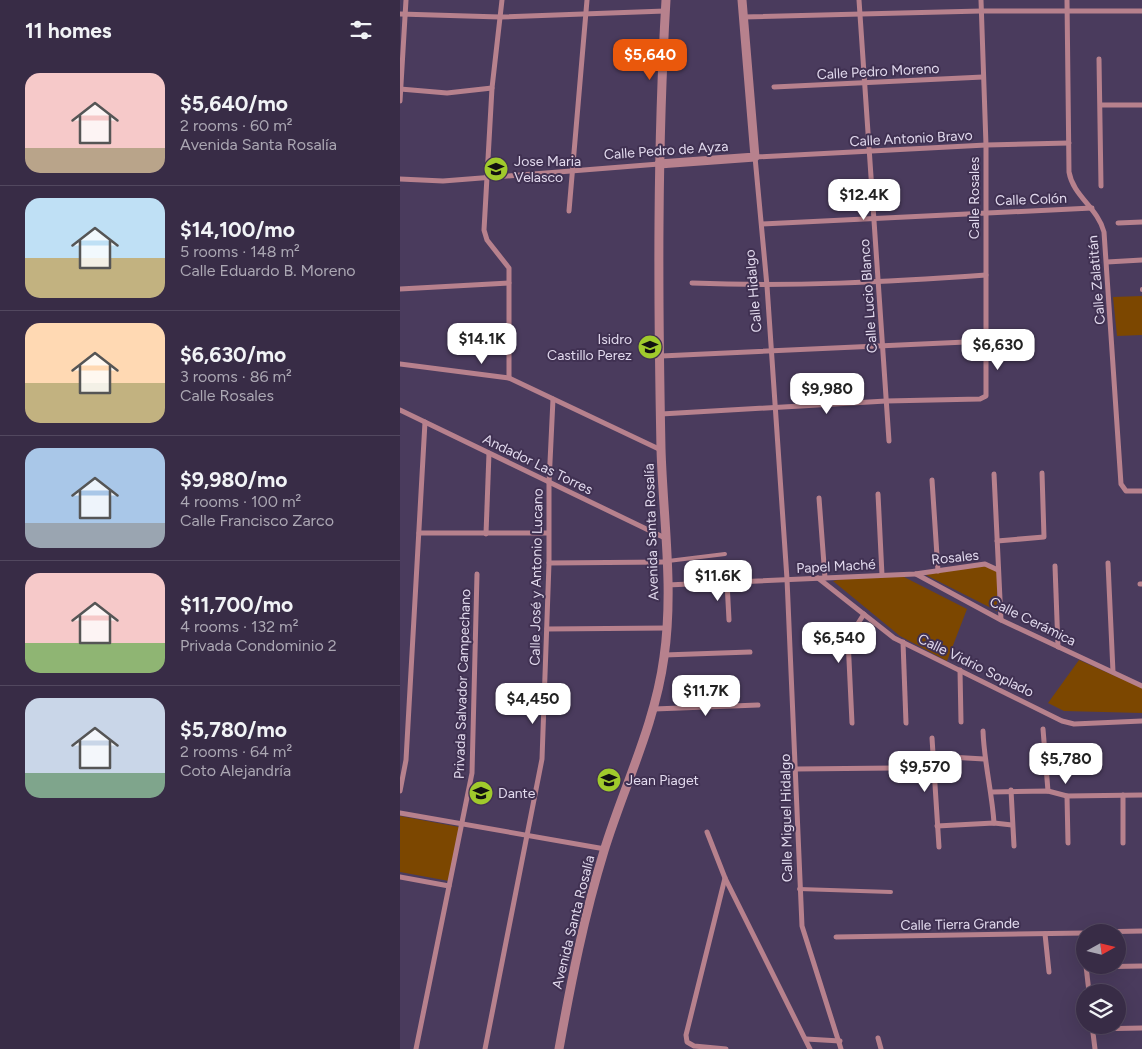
<!DOCTYPE html>
<meta charset="utf-8">
<style>
:root{--surface:#382c46;--page:#3f344d;--text:#f1f3f6;--muted:#aba7b3;--line:#52485f;--accent:#ea580c}
body{margin:0;font-family:Figtree,sans-serif;background:var(--page);color:var(--text);height:100vh;display:flex;flex-direction:column;font-size:19px;white-space:nowrap}
*{box-sizing:border-box;margin:0}
p{font-size:16px;color:var(--muted)}
.icon{flex:none;width:28px;height:28px;fill:none;stroke:currentColor;stroke-width:2;stroke-linecap:round;stroke-linejoin:round}
.map{position:relative;flex:1;overflow:hidden}
.side{display:flex;flex-direction:column;background:var(--surface);width:400px}
.side>*{flex:none}
.needle{width:32px;rotate:82deg}
.tools{position:absolute;left:676px;top:924px;display:grid;gap:10px}
.tools a{display:grid;place-items:center;width:50px;height:50px;border-radius:50%;background:var(--surface);box-shadow:0 5px 20px #0002,0 0 0 1px var(--line);font-size:25px}
.price{position:absolute;translate:-50% -42px;padding:0 11px;border-radius:10px;background:#fff;color:#222;font-size:16px;line-height:32px;filter:drop-shadow(0 1px 2px #0008)}
.price::after{content:'';position:absolute;left:50%;top:30px;width:15px;height:11px;margin-left:-8px;background:inherit;clip-path:polygon(0 0,100% 0,50% 100%)}
.price.on{background:var(--accent);color:#fff}
ul{padding:0;list-style:none}
li{display:flex;align-items:center;gap:15px;height:125px;padding:0 25px}
li+li{border-top:1px solid var(--line)}
li span{display:grid;place-items:center;flex:none;width:140px;height:100px;border-radius:15px;color:#555}
li>.icon{margin-inline-start:auto}
span .icon{width:60px;height:60px;fill:#fffc;stroke-width:1}
li b{font-size:21px}
h2{display:flex;justify-content:space-between;align-items:center;height:60px;padding:0 25px;font-size:21px}
main{display:flex;flex:1;min-height:0}
.map>svg:first-child{display:block}
</style>
<main>
<section class="side">
<h2>11 homes<svg class="icon" aria-label="filters" viewBox="0 0 24 24"><path d="M4 7h16M4 17h16"/><circle cx="9" cy="7" r="2"/><circle cx="15" cy="17" r="2"/></svg></h2>
<ul>
<li><span style="background:linear-gradient(#f6c9c9 75%,#b9a48a 0)"><svg class="icon" aria-label="home" viewBox="0 0 24 24"><path d="M3 11l9-7 9 7M6 9v11h12V9"/></svg></span><div><b>$5,640/mo</b><p>2 rooms · 60 m²</p><p>Avenida Santa Rosalía</p></div></li>
<li><span style="background:linear-gradient(#bfe0f5 60%,#c2b280 0)"><svg class="icon" aria-label="home" viewBox="0 0 24 24"><path d="M3 11l9-7 9 7M6 9v11h12V9"/></svg></span><div><b>$14,100/mo</b><p>5 rooms · 148 m²</p><p>Calle Eduardo B. Moreno</p></div></li>
<li><span style="background:linear-gradient(#ffd9b3 60%,#c2b280 0)"><svg class="icon" aria-label="home" viewBox="0 0 24 24"><path d="M3 11l9-7 9 7M6 9v11h12V9"/></svg></span><div><b>$6,630/mo</b><p>3 rooms · 86 m²</p><p>Calle Rosales</p></div></li>
<li><span style="background:linear-gradient(#a9c7e8 75%,#9aa5b1 0)"><svg class="icon" aria-label="home" viewBox="0 0 24 24"><path d="M3 11l9-7 9 7M6 9v11h12V9"/></svg></span><div><b>$9,980/mo</b><p>4 rooms · 100 m²</p><p>Calle Francisco Zarco</p></div></li>
<li><span style="background:linear-gradient(#f6c9c9 70%,#8fb573 0)"><svg class="icon" aria-label="home" viewBox="0 0 24 24"><path d="M3 11l9-7 9 7M6 9v11h12V9"/></svg></span><div><b>$11,700/mo</b><p>4 rooms · 132 m²</p><p>Privada Condominio 2</p></div></li>
<li><span style="background:linear-gradient(#c9d6e8 75%,#7fa58c 0)"><svg class="icon" aria-label="home" viewBox="0 0 24 24"><path d="M3 11l9-7 9 7M6 9v11h12V9"/></svg></span><div><b>$5,780/mo</b><p>2 rooms · 64 m²</p><p>Coto Alejandría</p></div></li>
</ul>
</section>
<div class="map">
<svg width="742" height="1049" viewBox="0 0 742 1049">
<rect width="100%" height="100%" fill="#4a3b5d"/>
<g fill="#7c4700">
<path d="M742,296V335L717,336L713,297Z"/>
<path d="M585,566L597,571V611L524,574Z"/>
<path d="M451,577H504L567,609L547,661L500,636L433,581Z"/>
<path d="M679,660L742,688V713L664,711L648,703Z"/>
<path d="M0,816L59,827L49,881L0,872Z"/>
</g>
<g fill="none" stroke-linecap="round" stroke-linejoin="round">
<g stroke="#b7818d" stroke-width="4">
<path d="M742,290V289"/>
<path d="M268,561L325,554"/>
<path d="M399,889L491,892"/>
</g>
<g stroke="#b7818d" stroke-width="5">
<path d="M102,0L92,88L84,230L87,240L109,268V378"/>
<path d="M459,0L489,441"/>
<path d="M667,0L669,172C673,196 698,208 704,232L721,484L726,491H742"/>
<path d="M0,14L100,17L265,11"/>
<path d="M344,17L581,11H742"/>
<path d="M699,59L701,186"/>
<path d="M374,87L583,77"/>
<path d="M0,89L47,93L92,88"/>
<path d="M0,101L6,0"/>
<path d="M701,105H742"/>
<path d="M0,179L43,181L259,164"/>
<path d="M169,211L187,0"/>
<path d="M718,223L742,222"/>
<path d="M362,224L692,208"/>
<path d="M707,262L742,260"/>
<path d="M292,283C391,287 488,282 586,275"/>
<path d="M0,289L109,283"/>
<path d="M261,356L588,341"/>
<path d="M0,364L109,378L261,450"/>
<path d="M0,410L265,538"/>
<path d="M261,414L486,401L580,399L586,396V145L581,0"/>
<path d="M594,474L601,620"/>
<path d="M532,480L538,571"/>
<path d="M478,494L482,575"/>
<path d="M419,498L425,578"/>
<path d="M19,533H148"/>
<path d="M86,534L89,453"/>
<path d="M597,541L644,537L642,473"/>
<path d="M149,563L266,562"/>
<path d="M708,563L713,672"/>
<path d="M655,566L658,647"/>
<path d="M516,574L601,620L742,686"/>
<path d="M418,578L494,638L662,721L674,724L742,721"/>
<path d="M327,582L329,620"/>
<path d="M740,584H742"/>
<path d="M267,585L515,574L585,564L598,570"/>
<path d="M147,629L267,628"/>
<path d="M503,642L506,723"/>
<path d="M264,655L350,652"/>
<path d="M560,670L561,722"/>
<path d="M254,709L358,705"/>
<path d="M452,723L448,639L464,614"/>
<path d="M643,729L648,791"/>
<path d="M583,731C584,762 592,792 594,823"/>
<path d="M532,738L539,847"/>
<path d="M532,756L584,759"/>
<path d="M396,769L495,768"/>
<path d="M611,790L614,846"/>
<path d="M0,791L6,760L25,422"/>
<path d="M592,792L648,791L667,796L742,795"/>
<path d="M667,796L668,843"/>
<path d="M0,813L205,849"/>
<path d="M537,826L594,823L612,825"/>
<path d="M307,832L325,878L410,1049"/>
<path d="M723,843V795"/>
<path d="M0,877L49,886"/>
<path d="M325,878L286,1035L287,1042L294,1046L326,1049"/>
<path d="M692,932L742,931"/>
<path d="M645,934L649,972"/>
<path d="M436,937L685,933"/>
<path d="M685,951V952"/>
<path d="M686,966L689,992"/>
<path d="M686,967L742,966"/>
<path d="M692,1025L695,1049"/>
<path d="M692,1029L742,1028"/>
<path d="M478,1038L481,1049"/>
<path d="M406,1039L440,1041"/>
<path d="M16,1049L72,773L77,574"/>
<path d="M85,1049L142,759L149,563V483L153,399"/>
<path d="M441,1049L402,926L387,579L367,286L355,157L586,145L669,143"/>
</g>
<g stroke="#b7818d" stroke-width="9">
<path d="M259,164L355,157L342,0"/>
<path d="M159,1049C171,982 184,916 204,851C224,786 255,725 264,657C274,588 263,518 261,449C258,299 257,150 266,0"/>
</g>
</g>
<defs>
<symbol id="school-disc" viewBox="-11 -11 22 22"><circle r="9.5" fill="#a0ca2c" stroke="#403152"/><path d="M0-5L7-2L0 1L-7-2ZM-4 1L0 2.5L4 1V4Q0 6-4 4Z" fill="#111"/></symbol>
</defs>
<g fill-rule="evenodd">
<use href="#school-disc" x="82" y="155" width="28" height="28"/>
<use href="#school-disc" x="236" y="333" width="28" height="28"/>
<use href="#school-disc" x="195" y="766" width="28" height="28"/>
<use href="#school-disc" x="67" y="779" width="28" height="28"/>
</g>
<g text-anchor="middle" stroke-width="4" stroke-linejoin="round" paint-order="stroke">
<g font-size="14" fill="#e2daee" stroke="#403152">
<text transform="translate(478 71) rotate(-3)" y="5">Calle Pedro Moreno</text>
<text transform="translate(511 138) rotate(-3)" y="5">Calle Antonio Bravo</text>
<text transform="translate(266 150) rotate(-4)" y="5">Calle Pedro de Ayza</text>
<text transform="translate(574 198) rotate(-90)" y="5">Calle Rosales</text>
<text transform="translate(631 199) rotate(-2)" y="5">Calle Colón</text>
<text transform="translate(696 280) rotate(-95)" y="5">Calle Zalatitán</text>
<text transform="translate(353 291) rotate(-95)" y="5">Calle Hidalgo</text>
<text transform="translate(468 296) rotate(-94)" y="5">Calle Lucio Blanco</text>
<text transform="translate(138 464) rotate(26)" y="5">Andador Las Torres</text>
<text transform="translate(251 532) rotate(-92)" y="5">Avenida Santa Rosalía</text>
<text transform="translate(555 557) rotate(-6)" y="5">Rosales</text>
<text transform="translate(436 566) rotate(-3)" y="5">Papel Maché</text>
<text transform="translate(136 577) rotate(-89)" y="5">Calle José y Antonio Lucano</text>
<text transform="translate(633 621) rotate(26)" y="5">Calle Cerámica</text>
<text transform="translate(576 665) rotate(26)" y="5">Calle Vidrio Soplado</text>
<text transform="translate(62 684) rotate(-88)" y="5">Privada Salvador Campechano</text>
<text transform="translate(386 818) rotate(-91)" y="5">Calle Miguel Hidalgo</text>
<text transform="translate(173 922) rotate(-76)" y="5">Avenida Santa Rosalía</text>
<text transform="translate(560 924) rotate(-1)" y="5">Calle Tierra Grande</text>
</g>
<g font-size="14" fill="#e2daee" stroke="#403152" text-anchor="start">
<text x="114" y="166">Jose Maria<tspan x="114" dy="16">Velasco</tspan></text>
<text x="232" y="344" text-anchor="end">Isidro<tspan x="232" dy="16">Castillo Perez</tspan></text>
<text x="226" y="785">Jean Piaget</text>
<text x="98" y="798">Dante</text>
</g>
</g>
</svg>
<div class="tools">
<a><svg class="needle" viewBox="-14 -14 28 28"><path d="M0-13l5 13h-10z" fill="#e53935"/><path d="M0 13l5-13h-10z" fill="#aba7b3"/></svg></a>
<a><svg class="icon" aria-label="layers" viewBox="0 0 24 24"><path d="M12 4l9 5-9 5-9-5zM3 14l9 5 9-5"/></svg></a>
</div>
<b class="price on" style="left:250px;top:81px">$5,640</b>
<b class="price" style="left:464px;top:221px">$12.4K</b>
<b class="price" style="left:82px;top:365px">$14.1K</b>
<b class="price" style="left:598px;top:371px">$6,630</b>
<b class="price" style="left:427px;top:415px">$9,980</b>
<b class="price" style="left:318px;top:602px">$11.6K</b>
<b class="price" style="left:439px;top:664px">$6,540</b>
<b class="price" style="left:306px;top:717px">$11.7K</b>
<b class="price" style="left:133px;top:725px">$4,450</b>
<b class="price" style="left:666px;top:785px">$5,780</b>
<b class="price" style="left:525px;top:793px">$9,570</b>
</div>
</main>
